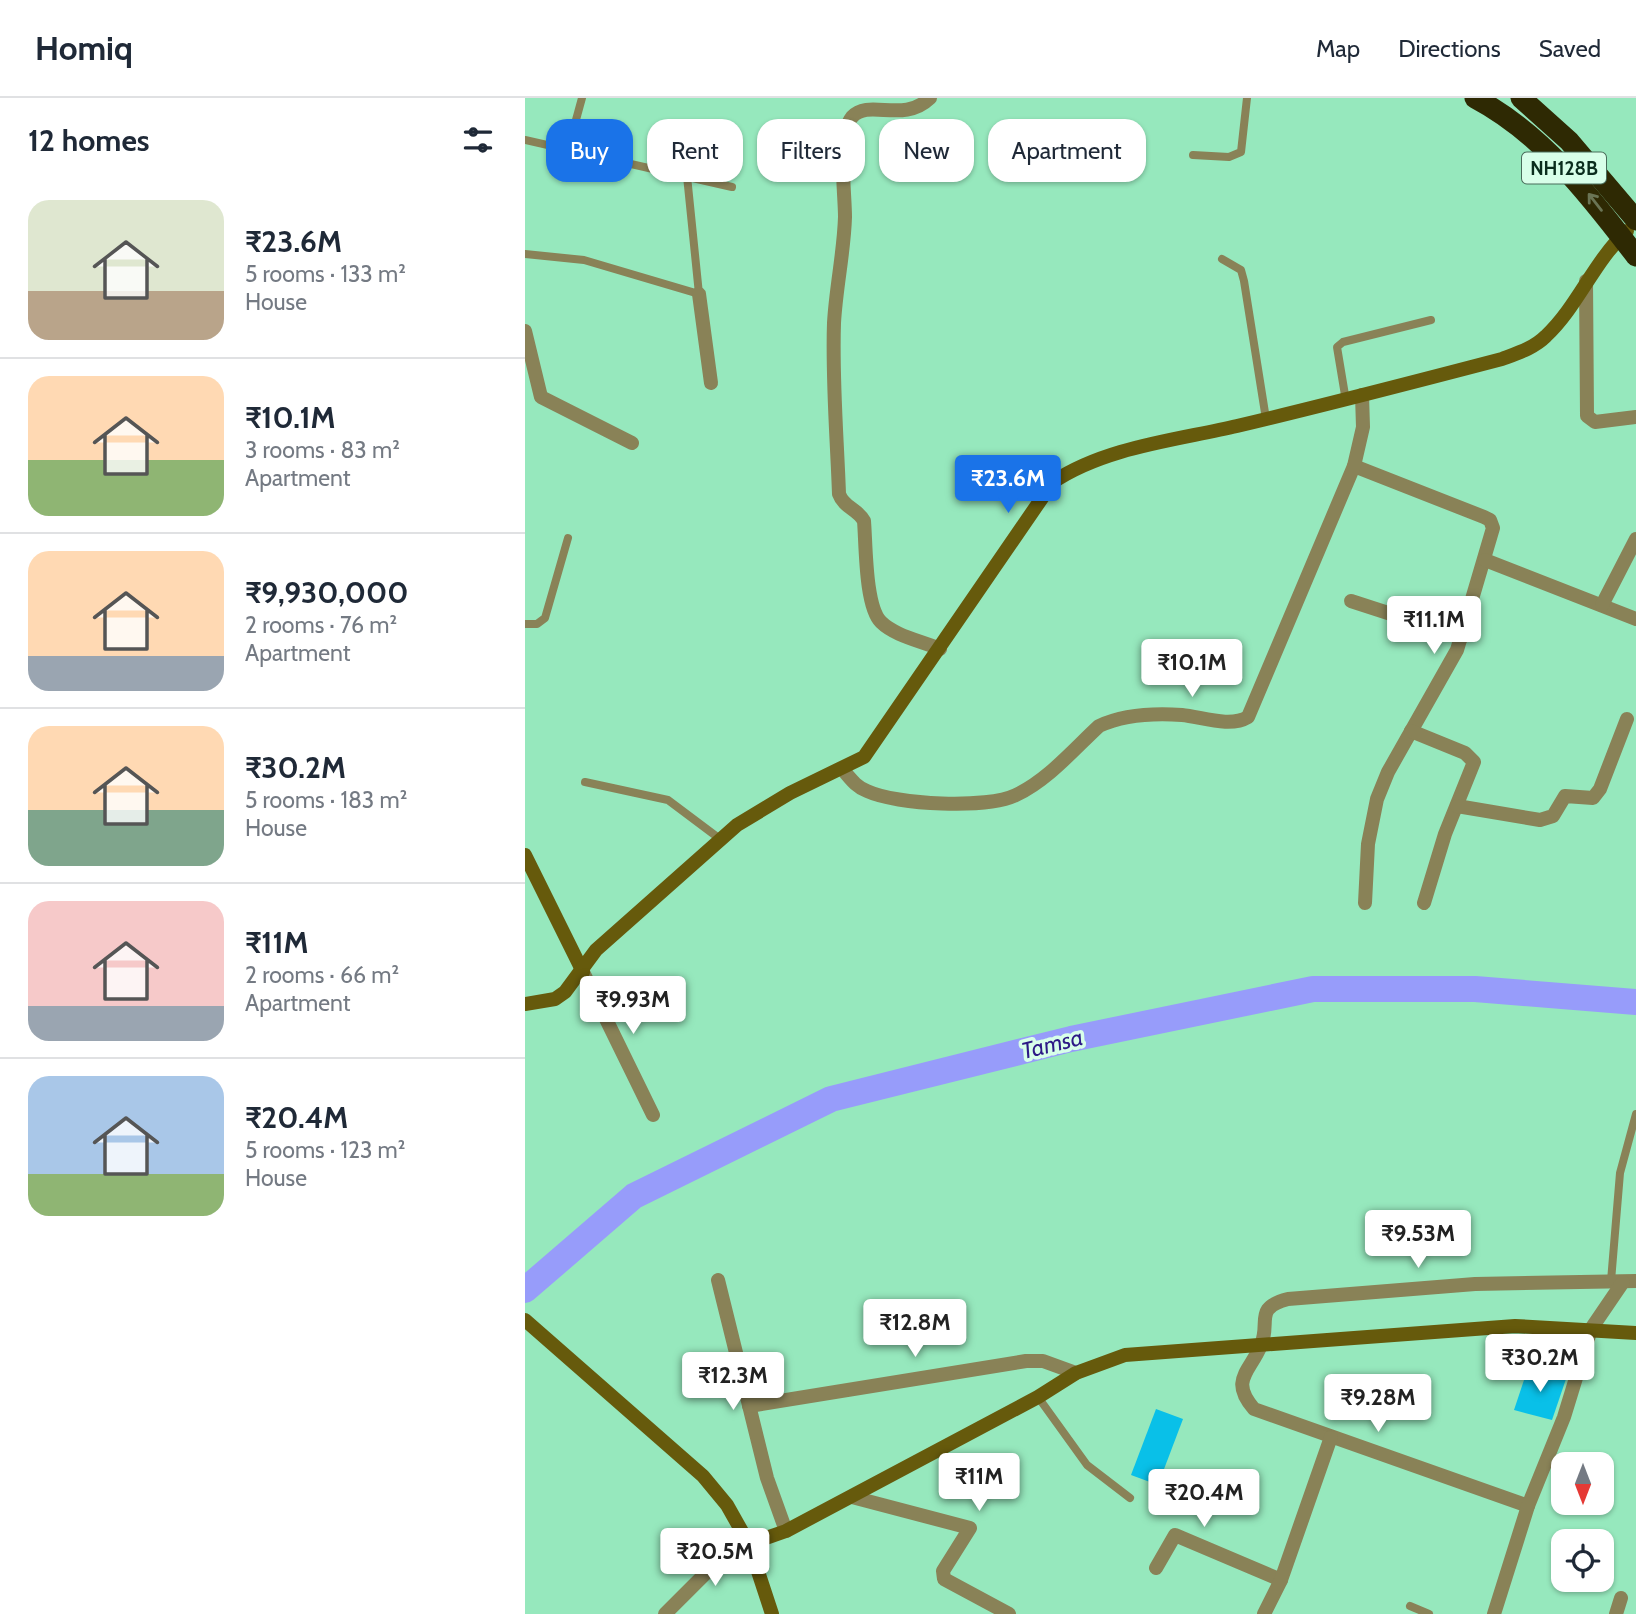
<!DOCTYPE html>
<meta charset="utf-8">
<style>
:root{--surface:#fff;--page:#f6f6f7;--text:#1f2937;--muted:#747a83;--line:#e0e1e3;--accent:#1a73e8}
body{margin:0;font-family:Cabin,sans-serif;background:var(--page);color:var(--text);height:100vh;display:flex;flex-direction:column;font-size:26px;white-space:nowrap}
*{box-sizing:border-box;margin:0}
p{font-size:23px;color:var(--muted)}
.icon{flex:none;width:38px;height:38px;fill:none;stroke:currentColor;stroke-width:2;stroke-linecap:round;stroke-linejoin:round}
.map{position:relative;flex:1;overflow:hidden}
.details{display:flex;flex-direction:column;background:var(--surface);width:525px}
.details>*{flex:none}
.guide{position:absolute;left:21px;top:21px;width:665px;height:63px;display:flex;gap:14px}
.needle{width:46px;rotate:180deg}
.tools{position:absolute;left:1026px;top:1354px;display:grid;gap:14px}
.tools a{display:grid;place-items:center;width:63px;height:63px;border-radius:14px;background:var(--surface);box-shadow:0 2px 5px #0004;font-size:35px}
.price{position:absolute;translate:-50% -60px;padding:0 16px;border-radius:7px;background:#fff;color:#222;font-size:23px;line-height:46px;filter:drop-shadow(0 2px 4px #0008)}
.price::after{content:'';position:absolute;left:50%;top:42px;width:21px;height:16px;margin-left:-10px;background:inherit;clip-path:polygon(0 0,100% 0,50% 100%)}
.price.current{background:var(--accent);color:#fff}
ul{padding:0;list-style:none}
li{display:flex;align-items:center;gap:21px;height:175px;padding:0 28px}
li+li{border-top:2px solid var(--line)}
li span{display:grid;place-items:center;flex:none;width:196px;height:140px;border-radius:21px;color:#555}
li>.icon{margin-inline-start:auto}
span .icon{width:84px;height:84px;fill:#fffc;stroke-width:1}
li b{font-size:30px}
h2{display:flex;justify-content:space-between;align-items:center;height:84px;padding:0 28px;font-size:30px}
.pill{padding:0 24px;border-radius:21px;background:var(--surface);box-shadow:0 2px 5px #0004;font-size:24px;line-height:63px}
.pill.current{background:var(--accent);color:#fff}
header{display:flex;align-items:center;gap:42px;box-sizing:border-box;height:98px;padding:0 35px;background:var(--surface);border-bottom:2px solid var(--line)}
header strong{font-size:33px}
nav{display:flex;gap:38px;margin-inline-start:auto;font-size:24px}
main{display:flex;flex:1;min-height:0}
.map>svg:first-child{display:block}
</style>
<header>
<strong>Homiq</strong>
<nav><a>Map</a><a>Directions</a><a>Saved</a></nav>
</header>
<main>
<section class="details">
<h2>12 homes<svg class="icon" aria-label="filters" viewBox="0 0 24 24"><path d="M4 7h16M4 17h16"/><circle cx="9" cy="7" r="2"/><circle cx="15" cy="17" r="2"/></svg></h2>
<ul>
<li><span style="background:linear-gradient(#dfe7d0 65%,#b9a48a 0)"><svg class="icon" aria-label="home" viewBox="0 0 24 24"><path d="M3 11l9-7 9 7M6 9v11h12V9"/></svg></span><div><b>₹23.6M</b><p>5 rooms · 133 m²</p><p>House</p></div></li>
<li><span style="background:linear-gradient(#ffd9b3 60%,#8fb573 0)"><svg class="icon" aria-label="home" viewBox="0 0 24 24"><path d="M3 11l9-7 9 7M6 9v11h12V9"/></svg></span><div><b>₹10.1M</b><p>3 rooms · 83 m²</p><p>Apartment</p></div></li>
<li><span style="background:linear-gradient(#ffd9b3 75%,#9aa5b1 0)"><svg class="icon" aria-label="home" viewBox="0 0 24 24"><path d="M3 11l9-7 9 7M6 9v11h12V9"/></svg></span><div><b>₹9,930,000</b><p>2 rooms · 76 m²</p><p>Apartment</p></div></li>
<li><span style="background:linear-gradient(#ffd9b3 60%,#7fa58c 0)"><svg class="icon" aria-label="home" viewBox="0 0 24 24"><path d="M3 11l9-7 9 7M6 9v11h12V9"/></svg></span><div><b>₹30.2M</b><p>5 rooms · 183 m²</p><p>House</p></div></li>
<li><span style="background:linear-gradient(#f6c9c9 75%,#9aa5b1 0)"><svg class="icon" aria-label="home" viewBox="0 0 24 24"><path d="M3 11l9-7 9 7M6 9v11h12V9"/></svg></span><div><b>₹11M</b><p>2 rooms · 66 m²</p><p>Apartment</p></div></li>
<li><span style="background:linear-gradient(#a9c7e8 70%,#8fb573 0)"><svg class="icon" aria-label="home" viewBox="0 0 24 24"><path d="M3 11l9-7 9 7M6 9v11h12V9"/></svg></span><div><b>₹20.4M</b><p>5 rooms · 123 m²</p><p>House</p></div></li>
</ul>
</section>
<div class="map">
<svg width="1111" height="1516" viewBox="0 0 1111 1516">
<rect width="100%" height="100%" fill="#96e8bd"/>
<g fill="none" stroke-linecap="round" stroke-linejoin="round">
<path stroke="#979cfa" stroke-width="26" d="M0,1192L109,1098L306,1001L546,941L788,891H950L1111,904"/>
</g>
<g fill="#09c0e8">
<path d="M1002,1273L1042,1278L1027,1322L989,1312Z"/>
<path d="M631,1311L658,1321L633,1387L606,1377Z"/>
</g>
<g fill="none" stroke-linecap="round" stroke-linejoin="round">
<g stroke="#898257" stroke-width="8">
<path d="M0,42L207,89"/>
<path d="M43,51L57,0"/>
<path d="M668,57L704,59L716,54L722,0"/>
<path d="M0,156L59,162L174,196L162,78"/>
<path d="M697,161L716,172L719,183L741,321"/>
<path d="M821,303L812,249L818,244L906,222"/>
<path d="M0,526H12L20,520L43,440"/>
<path d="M60,684L143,702L195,741"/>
<path d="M1086,1183L1095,1075L1111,1016"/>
<path d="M513,1299L562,1367L605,1400"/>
<path d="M885,1508L904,1516"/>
</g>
<g stroke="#898257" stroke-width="14">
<path d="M405,0C378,26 344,0 327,19C312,38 320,94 320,119C319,154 311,189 309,225C307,282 312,339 314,396C319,410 333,411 339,423C341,446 340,508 356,524C370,538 397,543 415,551"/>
<path d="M1061,183L1062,318L1070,324L1111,319"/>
<path d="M174,196L186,285"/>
<path d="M0,233L16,299L107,345"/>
<path d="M829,368L959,419L965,422L968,430L932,552L863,674L852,701L843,746L840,805"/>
<path d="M960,462L1111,521"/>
<path d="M826,503L937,539"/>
<path d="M1077,507L1111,441"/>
<path d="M886,633L940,655L949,664L920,736L899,805"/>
<path d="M318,672C325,680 331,689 342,693C372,707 462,711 491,697C523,682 549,651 574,628C600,616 629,615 657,617C677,619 705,630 723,619L829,368L838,329L837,297"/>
<path d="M932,708L1015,722L1028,718L1040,698L1068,700L1075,691L1102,621"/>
<path d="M58,874L128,1017"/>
<path d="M193,1182L242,1380L261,1433"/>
<path d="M224,1308L501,1263H518L551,1275"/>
<path d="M327,1399L445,1430L418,1473L419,1481L484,1516"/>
<path d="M1003,1408L729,1311C704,1282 725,1274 736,1247C746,1224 728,1210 763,1201L950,1186L1111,1183"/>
<path d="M631,1470L650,1437L756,1482"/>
<path d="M140,1516L181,1475L224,1446"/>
<path d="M739,1516L756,1482L806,1339"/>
<path d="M969,1516L1003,1408L1039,1319L1066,1231L1098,1184"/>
<path d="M1091,1516L1096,1500"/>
</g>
<g stroke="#665a0c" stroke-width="14">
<path d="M0,757L58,874"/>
<path d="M0,906L30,901L40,894L71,852L212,727L265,695L339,659L528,384C580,349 652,342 712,328C801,307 889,284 977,261C993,255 1009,250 1021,238C1053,208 1069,163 1102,133"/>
<path d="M0,1222L178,1378L202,1407L224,1446L247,1516"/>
<path d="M224,1446L261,1433L513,1299L551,1275L600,1257L990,1228L1111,1235"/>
</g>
<g stroke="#2e2903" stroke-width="21">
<path d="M950,0C1018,36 1065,98 1111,158"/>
<path d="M996,0L1044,43L1111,122"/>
</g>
</g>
<defs><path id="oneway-shaft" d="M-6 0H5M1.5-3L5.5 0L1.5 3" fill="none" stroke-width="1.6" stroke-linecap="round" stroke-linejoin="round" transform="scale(1.75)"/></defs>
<use stroke="#6a7454" href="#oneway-shaft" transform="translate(1070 104) rotate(-128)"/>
<g text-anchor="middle" stroke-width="7" stroke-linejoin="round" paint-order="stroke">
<rect fill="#d8ffe9" stroke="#486c5a" stroke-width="2" x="997" y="54.5" width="84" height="31" rx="5"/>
<g font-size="19" font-weight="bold" fill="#0a2d1d">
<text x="1039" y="77">NH128B</text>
</g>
<g font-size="23" font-style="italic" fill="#2d1a86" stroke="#d8ffe9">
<text transform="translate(527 946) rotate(-14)" y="8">Tamsa</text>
</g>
</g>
</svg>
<div class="tools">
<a><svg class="needle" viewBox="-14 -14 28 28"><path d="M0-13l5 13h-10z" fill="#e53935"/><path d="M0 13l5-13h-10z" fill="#747a83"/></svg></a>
<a><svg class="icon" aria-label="locate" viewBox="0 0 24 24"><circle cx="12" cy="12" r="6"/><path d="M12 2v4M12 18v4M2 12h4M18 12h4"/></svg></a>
</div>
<b class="price current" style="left:483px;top:417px">₹23.6M</b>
<b class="price" style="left:909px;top:558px">₹11.1M</b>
<b class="price" style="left:667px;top:601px">₹10.1M</b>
<b class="price" style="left:108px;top:938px">₹9.93M</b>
<b class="price" style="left:893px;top:1172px">₹9.53M</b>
<b class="price" style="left:390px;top:1261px">₹12.8M</b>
<b class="price" style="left:1015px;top:1296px">₹30.2M</b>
<b class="price" style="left:208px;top:1314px">₹12.3M</b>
<b class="price" style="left:853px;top:1336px">₹9.28M</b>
<b class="price" style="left:454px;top:1415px">₹11M</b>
<b class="price" style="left:679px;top:1431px">₹20.4M</b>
<b class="price" style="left:190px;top:1490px">₹20.5M</b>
<div class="guide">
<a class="pill current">Buy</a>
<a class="pill">Rent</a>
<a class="pill">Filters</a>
<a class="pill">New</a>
<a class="pill">Apartment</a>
</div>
</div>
</main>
